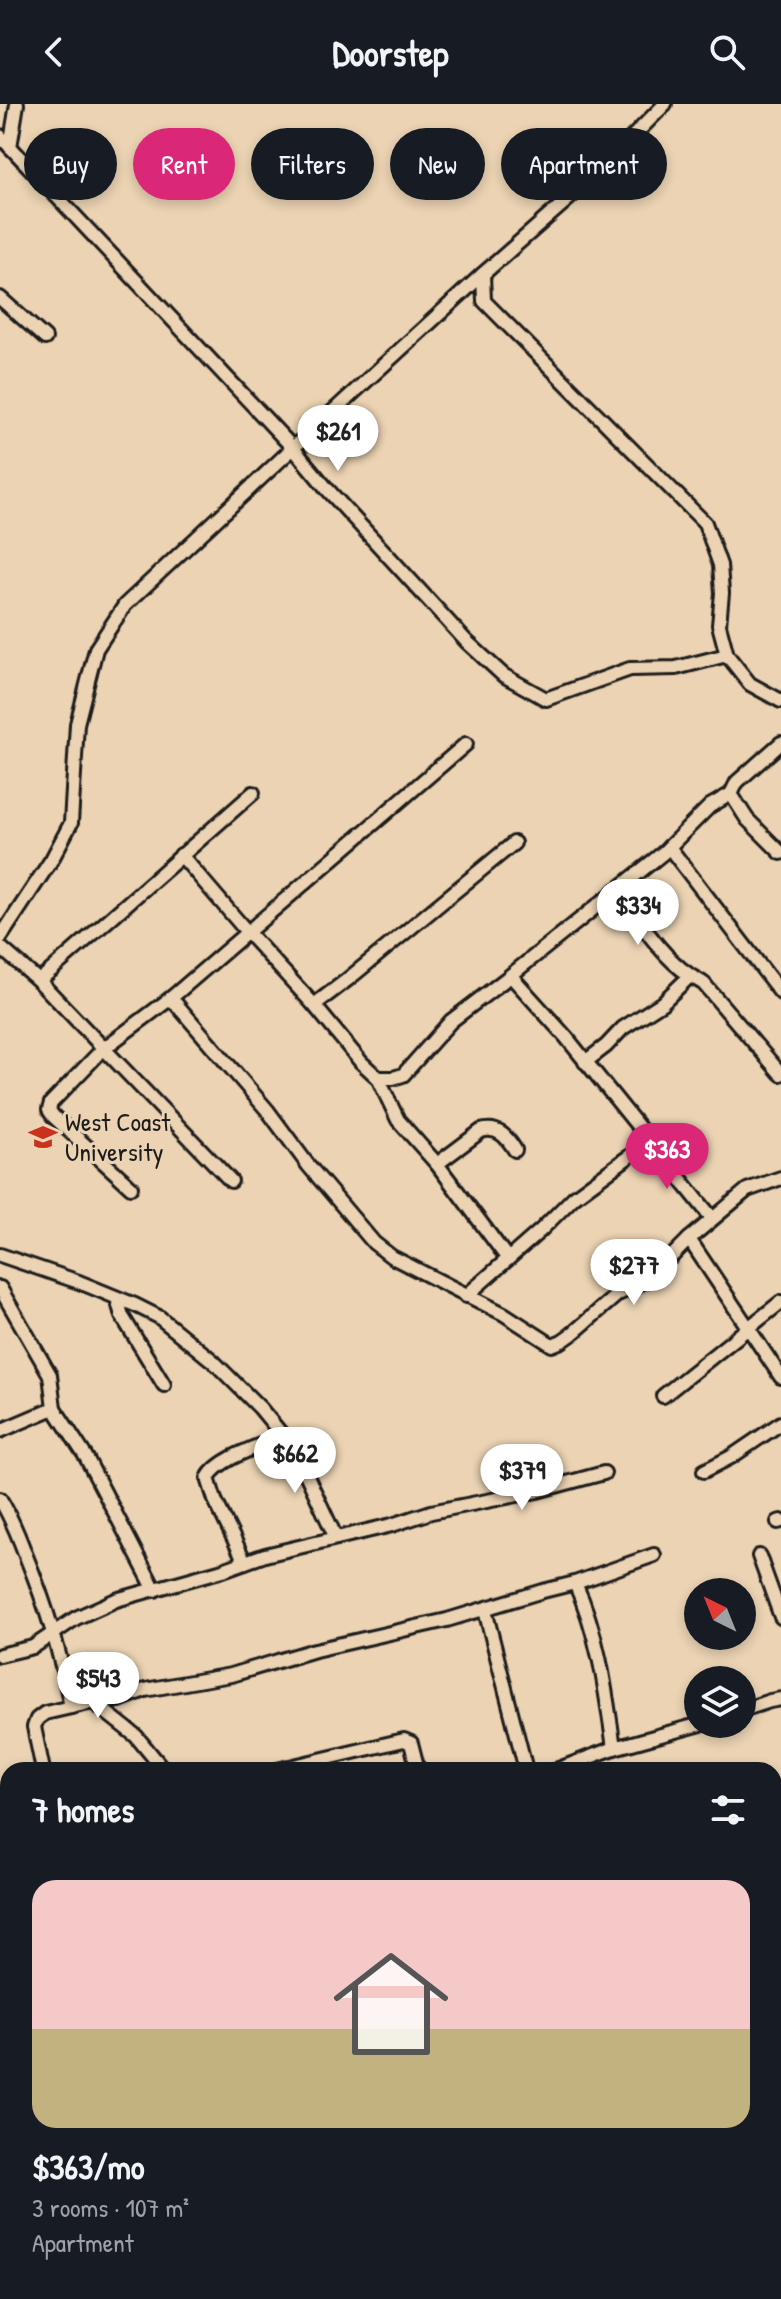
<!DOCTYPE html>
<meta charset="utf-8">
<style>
:root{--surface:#171b24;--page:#20242c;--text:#f1f3f6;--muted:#9ea1a6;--line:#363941;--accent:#db2777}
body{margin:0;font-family:"Patrick Hand",sans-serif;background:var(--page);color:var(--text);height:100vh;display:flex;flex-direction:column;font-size:30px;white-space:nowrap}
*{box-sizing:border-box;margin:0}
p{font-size:26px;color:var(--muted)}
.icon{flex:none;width:44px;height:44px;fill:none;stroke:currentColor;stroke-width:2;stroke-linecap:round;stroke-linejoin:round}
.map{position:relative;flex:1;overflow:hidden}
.side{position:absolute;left:0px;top:1658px;width:782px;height:538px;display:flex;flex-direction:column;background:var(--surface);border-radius:24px 24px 0 0;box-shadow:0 4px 12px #0003}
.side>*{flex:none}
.hud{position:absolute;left:24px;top:24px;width:734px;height:72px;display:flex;gap:16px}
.needle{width:52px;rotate:317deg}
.tools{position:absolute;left:684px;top:1474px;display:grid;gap:16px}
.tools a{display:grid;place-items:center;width:72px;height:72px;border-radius:50%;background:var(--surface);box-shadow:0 4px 12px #0003;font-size:40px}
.price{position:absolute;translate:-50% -68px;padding:0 18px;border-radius:28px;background:#fff;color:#222;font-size:26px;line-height:52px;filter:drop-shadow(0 2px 4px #0008)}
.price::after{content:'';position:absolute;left:50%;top:48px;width:24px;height:18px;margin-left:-12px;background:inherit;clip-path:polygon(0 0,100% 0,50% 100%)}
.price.current{background:var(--accent);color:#fff}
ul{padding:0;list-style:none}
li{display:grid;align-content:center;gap:16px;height:424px;padding:0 32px}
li+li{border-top:2px solid var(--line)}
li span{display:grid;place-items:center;height:248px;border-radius:24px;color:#555}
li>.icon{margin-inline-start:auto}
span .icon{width:144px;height:144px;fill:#fffc;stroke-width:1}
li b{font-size:34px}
h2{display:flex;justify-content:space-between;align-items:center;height:96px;padding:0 32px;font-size:34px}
.chip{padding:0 28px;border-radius:36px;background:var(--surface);box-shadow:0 4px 12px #0003;font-size:28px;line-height:72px}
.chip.current{background:var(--accent);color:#fff}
header{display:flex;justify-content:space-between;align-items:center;height:104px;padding:0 32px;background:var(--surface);font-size:36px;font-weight:800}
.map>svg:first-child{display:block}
</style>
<header><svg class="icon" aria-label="back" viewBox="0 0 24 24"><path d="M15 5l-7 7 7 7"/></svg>Doorstep<svg class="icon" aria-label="search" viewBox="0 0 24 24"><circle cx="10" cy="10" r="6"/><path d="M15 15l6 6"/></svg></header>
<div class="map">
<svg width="781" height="2195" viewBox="0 0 781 2195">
<rect width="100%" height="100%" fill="#ebd3b3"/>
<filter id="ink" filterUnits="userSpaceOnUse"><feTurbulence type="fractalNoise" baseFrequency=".0125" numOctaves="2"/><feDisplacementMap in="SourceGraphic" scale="16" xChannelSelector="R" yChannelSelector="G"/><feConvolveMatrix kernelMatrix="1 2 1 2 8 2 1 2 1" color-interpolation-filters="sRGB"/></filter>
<g filter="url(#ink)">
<path fill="#9fd0fc" stroke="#6b88a2" stroke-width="2" d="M0,1686L8,1690V1950L0,1949Z"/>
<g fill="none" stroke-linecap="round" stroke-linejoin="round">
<defs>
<g id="minor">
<path d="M0,32L293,344L328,386L466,537L503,571L546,595L630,565L676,564L727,551"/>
<path d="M10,43L17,0"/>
<path d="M483,170L484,197L705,419L720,461L722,489L719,521L727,551L750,580L781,597"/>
<path d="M0,194L45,234"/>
<path d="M731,690L747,715L781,749"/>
<path d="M669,743L781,889"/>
<path d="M181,751L248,829L314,901L361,958L378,974L398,1016L437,1060L508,1155"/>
<path d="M616,786C638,814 659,850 688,870C693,874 699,876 704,880L781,970"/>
<path d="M0,834L52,755L71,719L77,620L96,545L125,501L293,344L483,170L591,75L665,0"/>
<path d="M0,843L39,877L253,689"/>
<path d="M511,872L566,933L712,1114"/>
<path d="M39,877L231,1077"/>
<path d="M171,894L268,1007L308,1061L374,1139L392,1153L504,1210L552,1241L562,1237L572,1230L618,1190L649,1175L689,1135L747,1086L781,1074"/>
<path d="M314,901L347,876L514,739"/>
<path d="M585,958L606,942L623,924L662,899L690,872"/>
<path d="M378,974H393L403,971L451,917L506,875L663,749L710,702L731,690L737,678L781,639"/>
<path d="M437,1060L481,1027C498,1022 507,1033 515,1046"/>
<path d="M131,1083L53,1012L49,1006L51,999L103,945L171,894L466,640"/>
<path d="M689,1135L781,1273"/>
<path d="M0,1151L79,1178L135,1201L159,1213L214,1258L260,1304L283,1332L300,1357L336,1434"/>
<path d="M0,1184L50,1271L54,1304L86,1353L155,1486"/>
<path d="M466,1192L541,1126L574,1093L650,1037"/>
<path d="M117,1194L122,1212L164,1281"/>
<path d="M663,1292L781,1198"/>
<path d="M0,1327L54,1304"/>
<path d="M704,1367L731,1353L781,1319"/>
<path d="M0,1395C11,1413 19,1433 26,1452C46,1501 61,1551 71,1603"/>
<path d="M778,1418L781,1417"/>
<path d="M759,1452L781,1513"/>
<path d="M245,1458L215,1396L208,1374C218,1354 263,1341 283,1332"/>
<path d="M575,1479C599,1531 606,1589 614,1644"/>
<path d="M485,1506L526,1666"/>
<path d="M0,1551L33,1543L76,1514L116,1496L223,1466L265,1451L392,1421L431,1408L537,1387L604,1369"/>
<path d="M93,1598L136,1632L164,1666"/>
<path d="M742,1606L770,1597L781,1595"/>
<path d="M43,1666L34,1623L37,1615L45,1609L93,1598L119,1596L145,1586L231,1571L315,1546L447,1516L543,1487L575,1479L654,1451"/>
<path d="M277,1666L404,1636L411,1639L418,1666"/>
<path d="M556,1666L614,1644L701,1620"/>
<path d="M774,1702L781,1700"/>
<path d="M774,1800L781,1798"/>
<path d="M774,1924L781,1920"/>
<path d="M0,2022L8,2023"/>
<path d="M774,2031L781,2028"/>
<path d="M774,2042L781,2054"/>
<path d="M0,2111L8,2110"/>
<path d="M774,2171L781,2165"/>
<path d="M265,2188L269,2195"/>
<path d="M434,2188L443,2195"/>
<path d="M605,2188L614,2195"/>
<path d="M14,2195L16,2188"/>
<path d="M747,2195L755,2188"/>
</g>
</defs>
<use href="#minor" stroke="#1c1c1c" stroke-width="18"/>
<use href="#minor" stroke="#ebd3b3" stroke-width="12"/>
</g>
</g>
<defs>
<symbol id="school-bare" viewBox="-9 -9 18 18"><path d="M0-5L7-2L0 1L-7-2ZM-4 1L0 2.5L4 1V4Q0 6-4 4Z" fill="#c8321e" stroke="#ebd3b3" stroke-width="2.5" paint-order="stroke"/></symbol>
</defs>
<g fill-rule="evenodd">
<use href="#school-bare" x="23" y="1013" width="40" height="40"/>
</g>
<g text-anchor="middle" stroke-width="6" stroke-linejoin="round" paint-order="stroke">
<g font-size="26" fill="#1c1c1c" stroke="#ebd3b3" text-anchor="start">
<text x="65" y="1027">West Coast<tspan x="65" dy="30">University</tspan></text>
</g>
</g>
</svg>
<div class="tools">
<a><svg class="needle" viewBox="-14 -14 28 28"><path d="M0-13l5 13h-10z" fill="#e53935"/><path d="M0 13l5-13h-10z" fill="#9ea1a6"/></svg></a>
<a><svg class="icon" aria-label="layers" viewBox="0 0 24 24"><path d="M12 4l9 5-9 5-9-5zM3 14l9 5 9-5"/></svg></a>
</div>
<b class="price" style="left:338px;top:369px">$261</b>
<b class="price" style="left:638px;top:843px">$334</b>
<b class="price current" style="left:667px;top:1087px">$363</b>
<b class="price" style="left:634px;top:1203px">$277</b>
<b class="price" style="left:295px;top:1391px">$662</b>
<b class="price" style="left:522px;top:1408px">$379</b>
<b class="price" style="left:98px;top:1616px">$543</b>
<div class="hud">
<a class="chip">Buy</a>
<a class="chip current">Rent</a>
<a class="chip">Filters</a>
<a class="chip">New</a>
<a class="chip">Apartment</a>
</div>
<section class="side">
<h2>7 homes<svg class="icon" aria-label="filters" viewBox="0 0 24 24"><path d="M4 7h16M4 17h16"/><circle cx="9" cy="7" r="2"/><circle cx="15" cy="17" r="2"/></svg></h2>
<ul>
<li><span style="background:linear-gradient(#f6c9c9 60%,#c2b280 0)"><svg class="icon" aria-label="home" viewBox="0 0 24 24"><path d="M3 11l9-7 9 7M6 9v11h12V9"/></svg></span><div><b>$363/mo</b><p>3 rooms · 107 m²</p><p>Apartment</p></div></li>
</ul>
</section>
</div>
